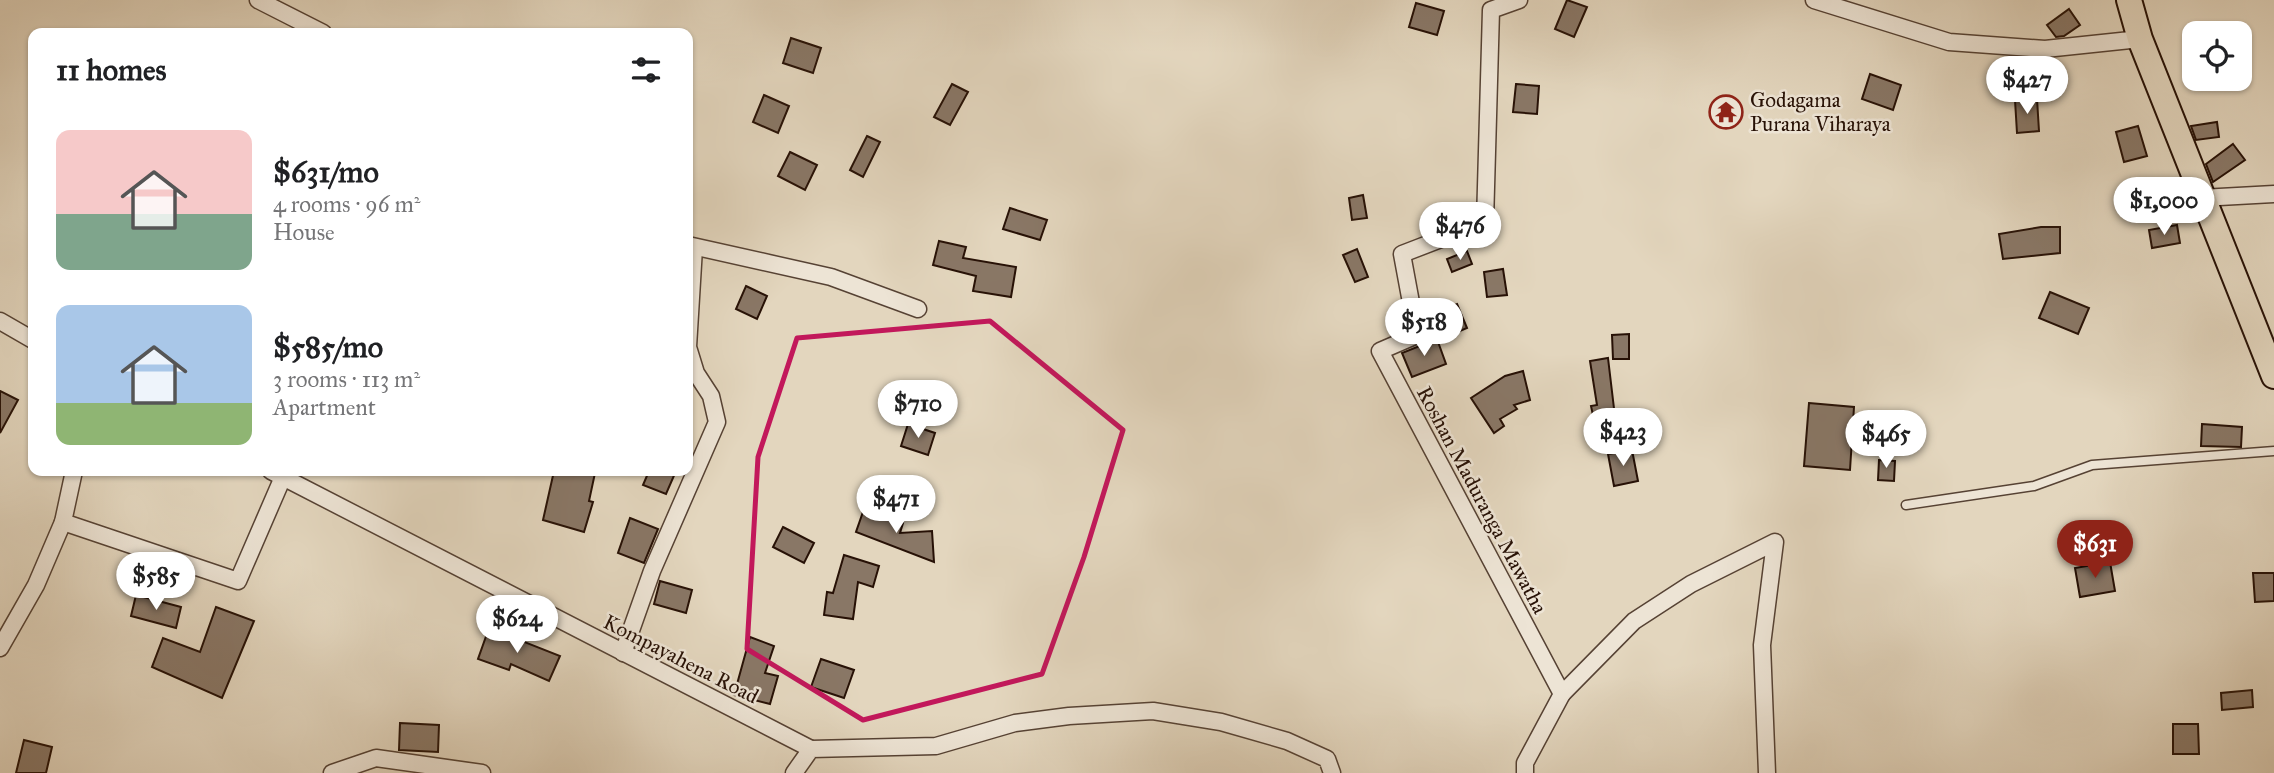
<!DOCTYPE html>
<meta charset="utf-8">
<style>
:root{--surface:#fff;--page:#f2f2f2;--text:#202124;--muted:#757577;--accent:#8f2418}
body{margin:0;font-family:"IM FELL Great Primer",serif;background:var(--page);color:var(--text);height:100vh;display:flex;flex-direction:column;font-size:26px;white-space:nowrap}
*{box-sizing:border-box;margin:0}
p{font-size:23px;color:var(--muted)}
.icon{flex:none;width:38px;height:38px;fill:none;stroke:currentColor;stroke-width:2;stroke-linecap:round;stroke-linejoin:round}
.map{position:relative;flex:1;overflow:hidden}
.panel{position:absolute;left:28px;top:28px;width:665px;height:448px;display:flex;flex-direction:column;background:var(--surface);border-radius:14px;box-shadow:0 2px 5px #0004}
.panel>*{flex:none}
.fabs{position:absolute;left:2182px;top:21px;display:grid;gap:14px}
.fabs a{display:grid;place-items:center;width:70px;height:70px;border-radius:14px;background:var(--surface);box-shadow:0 2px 5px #0004;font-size:35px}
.price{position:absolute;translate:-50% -60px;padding:0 16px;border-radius:24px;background:#fff;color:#222;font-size:23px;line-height:46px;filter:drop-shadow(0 2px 4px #0008)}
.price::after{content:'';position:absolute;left:50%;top:42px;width:21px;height:16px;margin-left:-10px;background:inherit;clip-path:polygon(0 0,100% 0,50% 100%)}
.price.active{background:var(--accent);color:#fff}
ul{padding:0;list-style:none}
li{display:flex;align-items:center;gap:21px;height:175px;padding:0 28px}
li span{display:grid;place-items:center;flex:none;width:196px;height:140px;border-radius:14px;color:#555}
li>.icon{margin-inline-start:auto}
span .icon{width:84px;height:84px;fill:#fffc;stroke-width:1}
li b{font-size:30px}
h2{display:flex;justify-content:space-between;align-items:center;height:84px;padding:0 28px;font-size:30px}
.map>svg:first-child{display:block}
</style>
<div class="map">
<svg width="2274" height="773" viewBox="0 0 2274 773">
<rect width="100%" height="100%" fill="#e3d6be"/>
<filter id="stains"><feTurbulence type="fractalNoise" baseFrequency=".00286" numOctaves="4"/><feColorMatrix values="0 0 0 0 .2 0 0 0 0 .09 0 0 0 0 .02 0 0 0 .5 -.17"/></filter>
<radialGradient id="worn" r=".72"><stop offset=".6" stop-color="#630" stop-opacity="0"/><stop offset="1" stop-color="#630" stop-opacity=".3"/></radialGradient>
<g fill="#897766" stroke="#271106" stroke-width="2">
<path d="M1567,0L1587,7L1574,37L1555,29Z"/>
<path d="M1416,3L1444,11L1437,35L1409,27Z"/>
<path d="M2069,9L2080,25L2064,36L2056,37L2047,25Z"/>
<path d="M791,38L821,48L813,73L783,63Z"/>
<path d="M1870,74L1901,85L1893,110L1862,99Z"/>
<path d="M952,84L968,92L950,125L934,117Z"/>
<path d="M1516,84L1539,86L1537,114L1513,112Z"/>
<path d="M764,95L789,106L778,133L753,122Z"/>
<path d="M2037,99L2039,131L2017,133L2015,100Z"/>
<path d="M2217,122L2219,137L2196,140L2191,126Z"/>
<path d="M2138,126L2147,156L2124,162L2116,132Z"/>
<path d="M867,136L880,142L863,177L850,170Z"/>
<path d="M2233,144L2245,160L2213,182L2206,164Z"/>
<path d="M790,152L817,165L805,190L778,176Z"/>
<path d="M1363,195L1367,218L1352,220L1349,198Z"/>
<path d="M1010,208L1047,220L1040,240L1003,229Z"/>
<path d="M2177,225L2180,243L2152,248L2149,230Z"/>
<path d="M2041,227H2060V253L2003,259L1999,234Z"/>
<path d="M939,241L966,247L963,258L1016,267L1011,297L973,291L976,276L933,265Z"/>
<path d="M1357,249L1368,277L1355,282L1343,255Z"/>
<path d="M1467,251L1472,264L1452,272L1447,259Z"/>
<path d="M1503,269L1507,295L1487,297L1484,272Z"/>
<path d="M746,286L767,296L757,319L736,309Z"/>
<path d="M2050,292L2089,308L2078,334L2039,318Z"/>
<path d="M1457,304L1467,328L1453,334L1443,310Z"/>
<path d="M1629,334V359H1613L1612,335Z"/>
<path d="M1437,339L1446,364L1412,377L1402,353Z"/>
<path d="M1608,358L1615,417L1594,420L1591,406L1597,405L1590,361Z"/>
<path d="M1523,371L1530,400L1514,405L1517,409L1500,419L1504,426L1494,433L1471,398L1505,376Z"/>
<path d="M0,391L18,400L0,433Z"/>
<path d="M1809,403L1854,407L1850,470L1804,466Z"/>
<path d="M908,424L935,433L928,455L901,446Z"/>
<path d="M2202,424L2242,427L2241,447L2201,446Z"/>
<path d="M1632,450L1638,481L1614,486L1608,454Z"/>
<path d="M1879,460L1895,461L1894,481L1878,480Z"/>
<path d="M554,471L595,473L589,501L593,502L584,532L543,520Z"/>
<path d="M649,471H676L666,494L643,485Z"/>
<path d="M864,509L903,523L900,533L932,531L934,562L856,532Z"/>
<path d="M630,518L658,529L644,563L618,553Z"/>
<path d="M783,527L814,543L804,563L773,547Z"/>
<path d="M844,555L879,566L873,587L858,582L853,619L824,615L827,592L833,593Z"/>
<path d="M2110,562L2115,591L2080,597L2075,568Z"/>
<path d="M2253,573H2274V601L2255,602Z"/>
<path d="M660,581L692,590L686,613L654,604Z"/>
<path d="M136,595L181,607L176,628L131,616Z"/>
<path d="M216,607L254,621L222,698L152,667L163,638L200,652Z"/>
<path d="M489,628L560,656L549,681L511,664L509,670L478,659Z"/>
<path d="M750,637L774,646L765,673L778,676L770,704L734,695Z"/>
<path d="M821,659L854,670L844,698L811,687Z"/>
<path d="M2252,690L2253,707L2222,710L2221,693Z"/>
<path d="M400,723L439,725L438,752L399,750Z"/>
<path d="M2173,724H2198L2199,754H2173Z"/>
<path d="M24,740L52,747L46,773H16Z"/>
</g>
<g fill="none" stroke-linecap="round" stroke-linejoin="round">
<defs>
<path id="lane" d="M1906,505L2034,486L2092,465L2274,451"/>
<g id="street">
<path d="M258,0L323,33"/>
<path d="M1519,0L1491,10L1485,222L1402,254L1417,335L1380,351L1562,694L1525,763V773"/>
<path d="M1814,0L1949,42L2045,49L2140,39"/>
<path d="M2201,198L2274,194"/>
<path d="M688,245L831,277L918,309"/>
<path d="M0,321L33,340"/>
<path d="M74,471L63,522L238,581L283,477"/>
<path d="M271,471L811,749"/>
<path d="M0,648L36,585L63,522"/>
<path d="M623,653L652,571L717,422L711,396L696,373L688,347L694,248"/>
<path d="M1562,694L1634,621L1691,584L1775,542L1762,645L1767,773"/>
<path d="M332,773L376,758L482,773"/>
<path d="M794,773L811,749L936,746L1015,723L1069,716L1153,711L1221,722L1287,741L1327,759L1332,773"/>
</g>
<path id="primary" d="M2129,0L2140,39L2274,376"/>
</defs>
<use href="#lane" stroke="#564234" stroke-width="11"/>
<use href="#street" stroke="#564234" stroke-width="19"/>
<use href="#primary" stroke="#271106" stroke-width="28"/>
<use href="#lane" stroke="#ede4d5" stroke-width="8"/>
<use href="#street" stroke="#ede4d5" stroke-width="16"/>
<use href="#primary" stroke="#e3d6be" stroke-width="24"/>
</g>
<path fill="none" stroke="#c2185b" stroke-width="5" stroke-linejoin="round" d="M990,321L1123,430L1084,557L1042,674L863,720L747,649L758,457L797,338Z"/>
<defs>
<symbol id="temple-ring" viewBox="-11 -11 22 22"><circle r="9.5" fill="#ede4d5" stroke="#8f2418" stroke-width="1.5"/><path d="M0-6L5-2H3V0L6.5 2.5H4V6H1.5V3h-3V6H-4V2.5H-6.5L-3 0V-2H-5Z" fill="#8f2418"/></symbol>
</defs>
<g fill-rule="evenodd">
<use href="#temple-ring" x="1707" y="93" width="38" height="38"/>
</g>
<g text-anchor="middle" stroke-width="5" stroke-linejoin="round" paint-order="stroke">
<g font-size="21" fill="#271106" stroke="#ede4d5" text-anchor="start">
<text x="1750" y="107">Godagama<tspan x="1750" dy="24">Purana Viharaya</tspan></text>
</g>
<g font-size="21" fill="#271106" stroke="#ede4d5">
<text transform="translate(1482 500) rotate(62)" y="7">Roshan Maduranga Mawatha</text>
<text transform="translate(681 659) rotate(27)" y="7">Kompayahena Road</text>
</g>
</g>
<rect width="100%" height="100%" filter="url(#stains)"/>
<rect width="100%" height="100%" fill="url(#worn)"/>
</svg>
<div class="fabs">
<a><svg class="icon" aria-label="locate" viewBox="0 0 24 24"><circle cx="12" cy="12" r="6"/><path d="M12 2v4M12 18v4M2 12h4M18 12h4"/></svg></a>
</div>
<b class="price" style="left:2027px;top:116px">$427</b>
<b class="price" style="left:2164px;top:237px">$1,000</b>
<b class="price" style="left:1460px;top:262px">$476</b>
<b class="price" style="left:1424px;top:358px">$518</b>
<b class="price" style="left:918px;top:440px">$710</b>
<b class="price" style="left:1623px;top:468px">$423</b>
<b class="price" style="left:1886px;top:470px">$465</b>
<b class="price" style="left:896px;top:535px">$471</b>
<b class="price active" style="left:2095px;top:580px">$631</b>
<b class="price" style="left:156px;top:612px">$585</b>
<b class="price" style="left:517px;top:655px">$624</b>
<section class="panel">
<h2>11 homes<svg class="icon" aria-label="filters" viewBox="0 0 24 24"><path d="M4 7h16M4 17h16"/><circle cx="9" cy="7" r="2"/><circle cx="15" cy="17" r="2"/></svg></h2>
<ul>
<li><span style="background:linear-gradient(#f6c9c9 60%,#7fa58c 0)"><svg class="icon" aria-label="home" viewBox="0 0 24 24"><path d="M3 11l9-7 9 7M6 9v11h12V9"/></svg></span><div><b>$631/mo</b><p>4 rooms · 96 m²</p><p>House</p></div></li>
<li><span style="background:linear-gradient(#a9c7e8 70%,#8fb573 0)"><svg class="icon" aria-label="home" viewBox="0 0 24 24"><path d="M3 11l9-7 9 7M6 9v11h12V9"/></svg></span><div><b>$585/mo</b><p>3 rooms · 113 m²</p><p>Apartment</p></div></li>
</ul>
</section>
</div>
